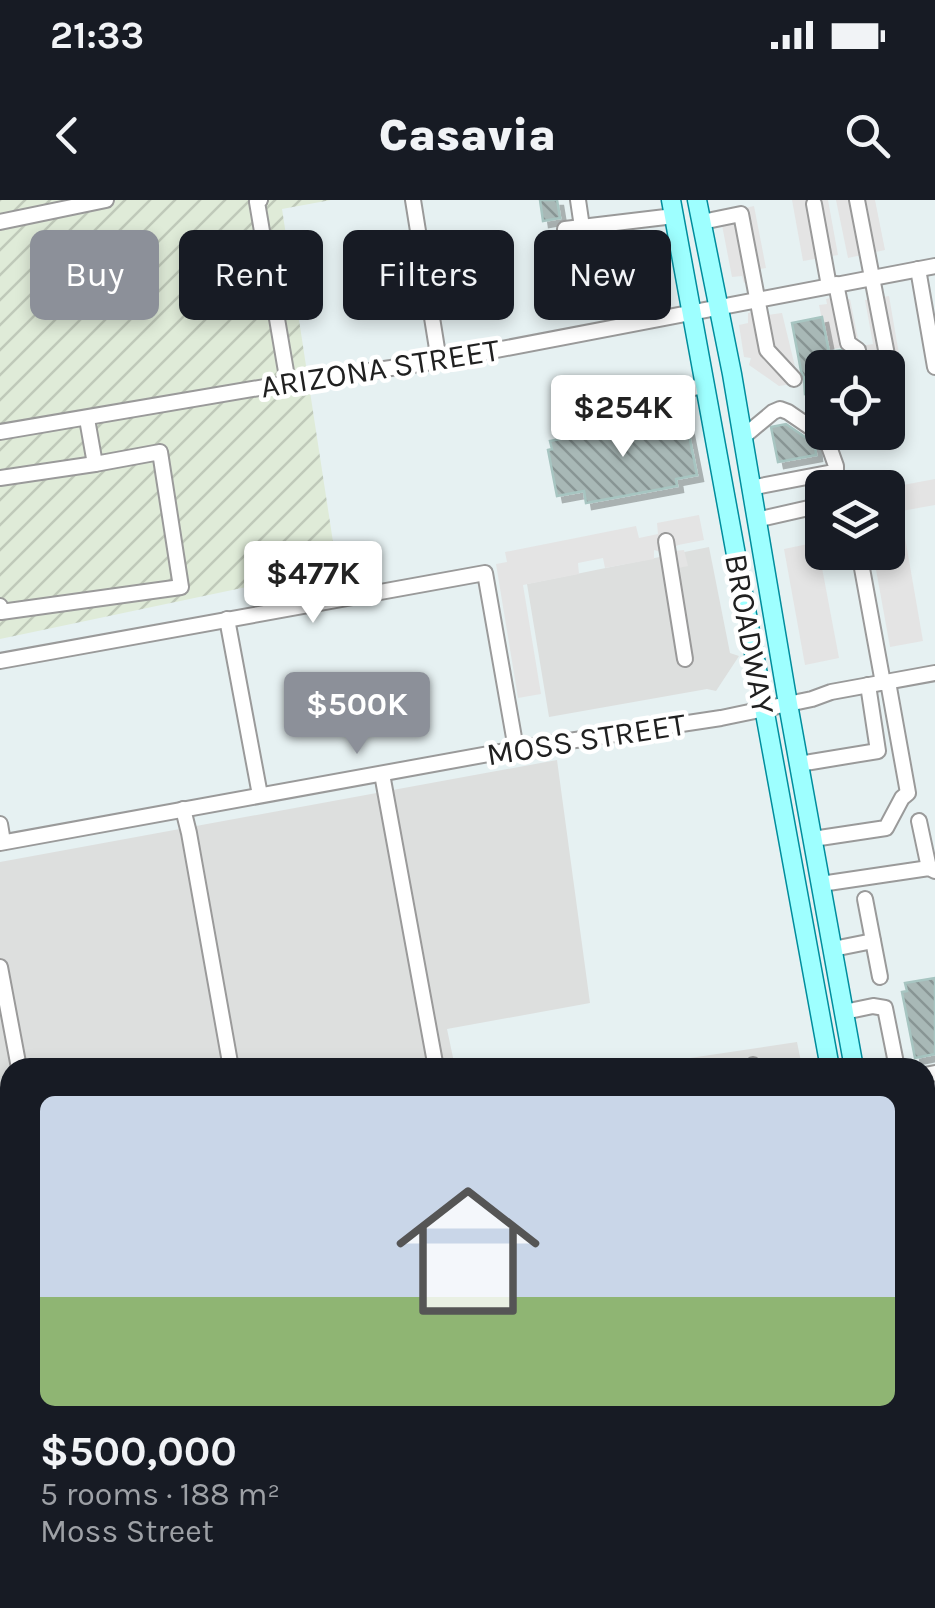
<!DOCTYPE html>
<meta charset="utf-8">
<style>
:root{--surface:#171b24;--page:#20242c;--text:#f1f3f6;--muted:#9ea1a6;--accent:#8c9099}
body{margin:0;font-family:Karla,sans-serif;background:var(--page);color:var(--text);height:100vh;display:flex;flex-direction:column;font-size:38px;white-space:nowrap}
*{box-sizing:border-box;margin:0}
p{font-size:32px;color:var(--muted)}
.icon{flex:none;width:55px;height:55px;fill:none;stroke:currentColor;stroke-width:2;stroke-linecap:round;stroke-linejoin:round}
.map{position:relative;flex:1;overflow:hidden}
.drawer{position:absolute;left:0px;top:858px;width:935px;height:552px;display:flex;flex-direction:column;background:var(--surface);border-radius:30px 30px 0 0;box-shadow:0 5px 15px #0003}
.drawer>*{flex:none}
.top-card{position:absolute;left:30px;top:30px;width:875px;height:90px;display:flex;gap:20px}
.tools{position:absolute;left:805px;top:150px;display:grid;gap:20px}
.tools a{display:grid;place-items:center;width:100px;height:100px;border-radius:15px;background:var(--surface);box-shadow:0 5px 15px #0003;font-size:50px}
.price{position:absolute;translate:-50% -85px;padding:0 22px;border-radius:10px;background:#fff;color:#222;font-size:32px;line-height:65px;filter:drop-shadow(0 2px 5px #0008)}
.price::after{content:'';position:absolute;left:50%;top:60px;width:30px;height:22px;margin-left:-15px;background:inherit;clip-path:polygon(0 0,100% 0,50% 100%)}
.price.selected{background:var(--accent);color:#fff}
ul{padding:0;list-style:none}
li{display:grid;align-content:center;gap:20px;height:530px;padding:0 40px}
li span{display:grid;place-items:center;height:310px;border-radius:15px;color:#555}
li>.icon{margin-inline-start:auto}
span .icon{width:180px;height:180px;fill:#fffc;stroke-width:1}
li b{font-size:42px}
.chip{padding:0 35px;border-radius:15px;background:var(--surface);box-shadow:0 5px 15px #0003;font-size:35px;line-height:90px}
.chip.selected{background:var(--accent);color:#fff}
.status{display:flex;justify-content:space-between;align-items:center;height:70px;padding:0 50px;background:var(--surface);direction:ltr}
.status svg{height:28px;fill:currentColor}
header{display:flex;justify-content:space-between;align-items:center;height:130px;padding:0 40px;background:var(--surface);font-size:45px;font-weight:800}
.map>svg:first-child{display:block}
</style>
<div class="status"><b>21:33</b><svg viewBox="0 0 49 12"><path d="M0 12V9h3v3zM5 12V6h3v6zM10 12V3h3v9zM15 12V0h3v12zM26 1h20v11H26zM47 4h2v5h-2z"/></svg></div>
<header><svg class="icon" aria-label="back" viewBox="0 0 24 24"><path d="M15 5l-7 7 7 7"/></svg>Casavia<svg class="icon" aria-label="search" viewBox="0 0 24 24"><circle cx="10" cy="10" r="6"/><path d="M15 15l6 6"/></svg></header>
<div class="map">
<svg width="935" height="1408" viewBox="0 0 935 1408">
<defs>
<pattern id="industrial-furrows" width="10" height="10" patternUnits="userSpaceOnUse" patternTransform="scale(2.5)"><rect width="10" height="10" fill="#dfebd8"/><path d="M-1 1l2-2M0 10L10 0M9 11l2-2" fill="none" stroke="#bfc9b9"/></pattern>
<pattern id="building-back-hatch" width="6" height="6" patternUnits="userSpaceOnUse" patternTransform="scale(2.5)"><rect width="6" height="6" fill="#a8b8b6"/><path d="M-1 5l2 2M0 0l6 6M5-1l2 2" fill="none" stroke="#889594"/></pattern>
<filter id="shadow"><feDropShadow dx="6" dy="6" stdDeviation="0" flood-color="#0004"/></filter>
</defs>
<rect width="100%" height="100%" fill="#e6f1f2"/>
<g fill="#dddfde">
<path d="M709,347L730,453L739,456L716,491L707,489L549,517L527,384Z"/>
<path d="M557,560L590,803L447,829L455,867L10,868V1400H167L123,1408H0V662Z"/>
<path d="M797,842L802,867L623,868Z"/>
</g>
<path fill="url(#industrial-furrows)" d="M0,0H331L282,9L337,368L0,439Z"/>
<g fill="#e4e4e4">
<path d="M792,0H828L838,55L803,61Z"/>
<path d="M836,0H875L885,50L848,58Z"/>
<path d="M740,6L741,9L754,6L766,68L755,70L757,80L744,83L742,76L732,77L722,25H714L711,12Z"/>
<path d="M839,96L840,101L850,99L859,144L828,150L819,105L827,104L826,99Z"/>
<path d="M889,96L901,166L864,167L861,146L873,144L865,100Z"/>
<path d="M766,110L768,115L782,113L799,183L779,186L749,165L751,158L744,157L739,125L748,123V113Z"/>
<path d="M935,279V305L896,312L892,318L893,321L902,320L923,441L890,447L873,353L888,352L887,288Z"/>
<path d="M699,315L704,340L678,345L675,347V351L684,350L688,366L664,371L661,352L654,350V359L605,368L603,358L578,363L579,374L523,385L541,494L518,498L496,364L507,362L505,352L636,326L639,338L658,334L657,323Z"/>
<path d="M808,344L810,350L819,352L839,458L805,465L784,349Z"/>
<path d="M554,1400H731L738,1408H556Z"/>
</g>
<g fill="url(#building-back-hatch)" stroke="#a7c5c1" stroke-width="2.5" filter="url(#shadow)">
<path d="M540,0H557L560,18L543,21Z"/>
<path d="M822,117L829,152L841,150L848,156L849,168H822V191L805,194L804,178L801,171L792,123Z"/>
<path d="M685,215L697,275L676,279L677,286L586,303L584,291L557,296L548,250L552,249L550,241Z"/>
<path d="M786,224L815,244L816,255L778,262L771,227Z"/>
<path d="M935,778V854L915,858L902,792L907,791L905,783Z"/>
</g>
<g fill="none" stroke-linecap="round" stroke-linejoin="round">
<defs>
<g id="minor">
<path d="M260,0L257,2L288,183"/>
<path d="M413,0L439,161"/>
<path d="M578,0L582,27"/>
<path d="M857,0L888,160"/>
<path d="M814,4L829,86"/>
<path d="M0,22L106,0"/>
<path d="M702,22L741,14L767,150L794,179"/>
<path d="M918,69L935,167"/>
<path d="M836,84L848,143L858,150L860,168"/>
<path d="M574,95L565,29L674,16"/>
<path d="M575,207L705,186"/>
<path d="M0,232L288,183L439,161L935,66"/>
<path d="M870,232V233"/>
<path d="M743,237L773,212L780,209L788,212L826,238L836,266V270L833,272L750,288"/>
<path d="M0,278L95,264"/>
<path d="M756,320L822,305"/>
<path d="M666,341L685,459"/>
<path d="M859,352L883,483"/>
<path d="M0,406L1,412L181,387L160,252L95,264L87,219"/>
<path d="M227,419L260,595"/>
<path d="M0,461L485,373L516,549"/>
<path d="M799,564L878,551L868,485"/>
<path d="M382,574L436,868"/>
<path d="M183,609L189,633L231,868"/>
<path d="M919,621L929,668"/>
<path d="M0,624L3,642"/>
<path d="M813,639L886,628L902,598L908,593L888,482"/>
<path d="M0,643L516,549L721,518L812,499L831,492L935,473"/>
<path d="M821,684L929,668L935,671"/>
<path d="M865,699L880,777"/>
<path d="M833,749L873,741"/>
<path d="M0,767L19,868"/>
<path d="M844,812L873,806L885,808L897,868"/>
<path d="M753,865V868"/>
<path d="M925,875L935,873"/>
<path d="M925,1021L935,1020"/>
<path d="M0,1053L10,1051"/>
<path d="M925,1054L935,1052"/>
<path d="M925,1162L935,1160"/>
<path d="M925,1202L935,1200"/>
<path d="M925,1242L935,1240"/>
<path d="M117,1400L119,1408"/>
<path d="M664,1400L666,1408"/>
<path d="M744,1400L748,1408"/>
<path d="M273,1408L322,1400"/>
<path d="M532,1408L535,1400"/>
</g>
<g id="major">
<path d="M671,0L830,868"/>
<path d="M697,0L732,174L788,504L854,868"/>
<path d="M925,1258L935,1312"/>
<path d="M925,1400L927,1408"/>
</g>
</defs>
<use href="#minor" stroke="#9a9a9a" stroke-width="18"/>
<use href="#major" stroke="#008d9d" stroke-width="21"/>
<use href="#minor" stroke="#fff" stroke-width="14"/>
<use href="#major" stroke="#9effff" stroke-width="18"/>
</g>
<g text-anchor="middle" stroke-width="9" stroke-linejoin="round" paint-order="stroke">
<g font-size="32" fill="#202020" stroke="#fff">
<text transform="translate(380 168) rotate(-9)" y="11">ARIZONA STREET</text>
<text transform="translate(750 434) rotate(80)" y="11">BROADWAY</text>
<text transform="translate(586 539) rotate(-9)" y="11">MOSS STREET</text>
</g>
</g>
</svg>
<div class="tools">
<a><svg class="icon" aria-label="locate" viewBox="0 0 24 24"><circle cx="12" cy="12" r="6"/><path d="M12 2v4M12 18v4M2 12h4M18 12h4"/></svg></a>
<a><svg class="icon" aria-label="layers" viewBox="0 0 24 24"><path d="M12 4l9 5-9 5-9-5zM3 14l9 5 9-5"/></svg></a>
</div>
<b class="price" style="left:623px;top:260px">$254K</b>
<b class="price" style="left:313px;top:426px">$477K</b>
<b class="price selected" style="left:357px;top:557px">$500K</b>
<div class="top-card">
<a class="chip selected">Buy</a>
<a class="chip">Rent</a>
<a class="chip">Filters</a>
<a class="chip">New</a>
</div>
<section class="drawer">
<ul>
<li><span style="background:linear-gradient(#c9d6e8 65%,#8fb573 0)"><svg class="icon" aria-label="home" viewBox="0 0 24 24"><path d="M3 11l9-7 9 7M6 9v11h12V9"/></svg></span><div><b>$500,000</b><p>5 rooms · 188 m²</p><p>Moss Street</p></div></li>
</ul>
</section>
</div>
